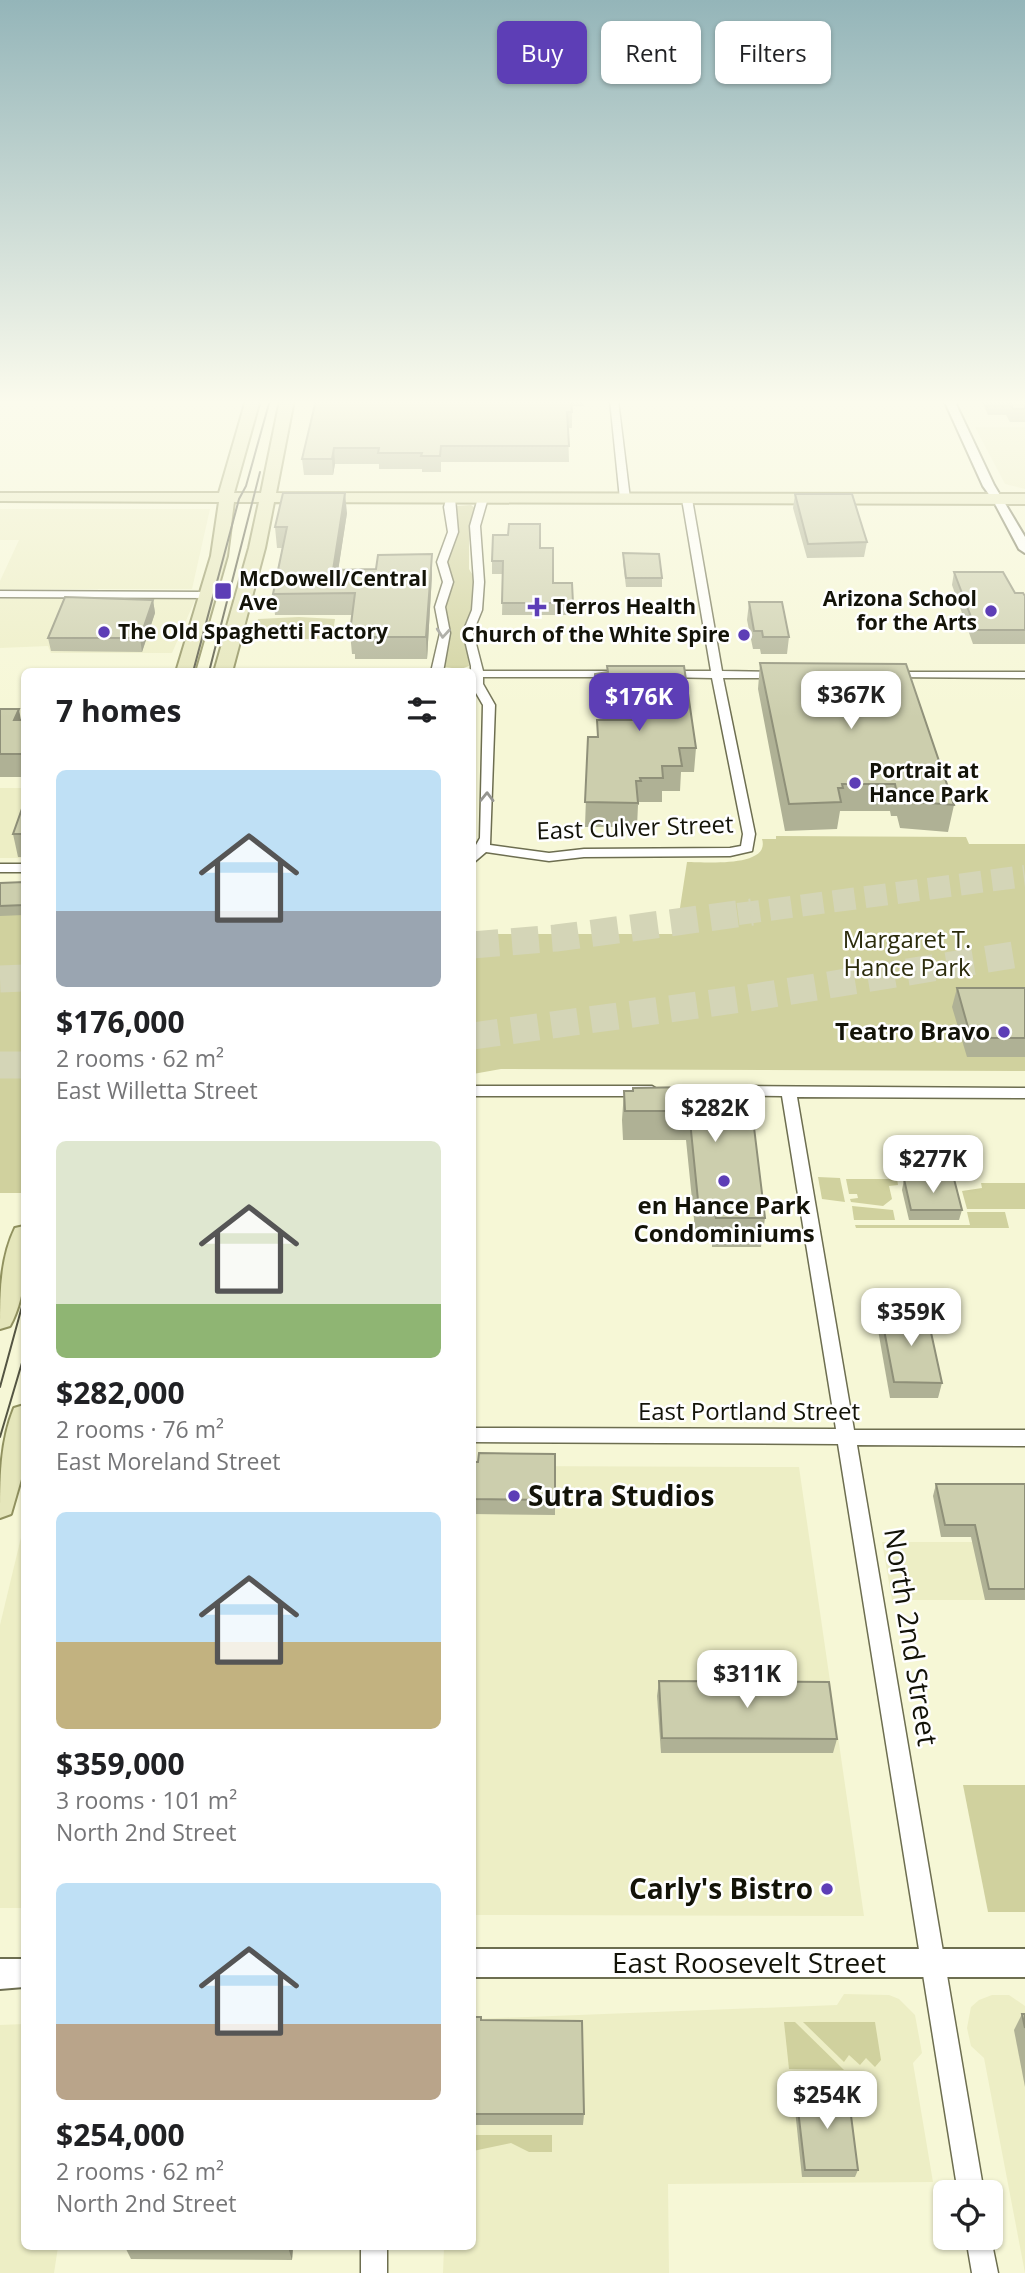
<!DOCTYPE html>
<meta charset="utf-8">
<style>
:root{--surface:#fff;--page:#f6f6f6;--text:#202124;--muted:#757577;--accent:#5d3eb6}
body{margin:0;font-family:"Open Sans",sans-serif;background:var(--page);color:var(--text);height:100vh;display:flex;flex-direction:column;font-size:26px;white-space:nowrap}
*{box-sizing:border-box;margin:0}
p{font-size:23px;color:var(--muted)}
.icon{flex:none;width:38px;height:38px;fill:none;stroke:currentColor;stroke-width:2;stroke-linecap:round;stroke-linejoin:round}
.map{position:relative;flex:1;overflow:hidden}
.side{position:absolute;left:21px;top:668px;width:455px;height:1582px;display:flex;flex-direction:column;background:var(--surface);border-radius:10px;box-shadow:0 2px 5px #0004}
.side>*{flex:none}
.top-card{position:absolute;left:497px;top:21px;width:422px;height:63px;display:flex;gap:14px}
.controls{position:absolute;left:933px;top:2180px;display:grid;gap:14px}
.controls a{display:grid;place-items:center;width:70px;height:70px;border-radius:10px;background:var(--surface);box-shadow:0 2px 5px #0004;font-size:35px}
.price{position:absolute;translate:-50% -60px;padding:0 16px;border-radius:14px;background:#fff;color:#222;font-size:23px;line-height:46px;filter:drop-shadow(0 2px 4px #0008)}
.price::after{content:'';position:absolute;left:50%;top:42px;width:21px;height:16px;margin-left:-10px;background:inherit;clip-path:polygon(0 0,100% 0,50% 100%)}
.price.on{background:var(--accent);color:#fff}
ul{padding:0;list-style:none}
li{display:grid;align-content:center;gap:14px;height:371px;padding:0 35px}
li span{display:grid;place-items:center;height:217px;border-radius:10px;color:#555}
li>.icon{margin-inline-start:auto}
span .icon{width:126px;height:126px;fill:#fffc;stroke-width:1}
li b{font-size:30px}
h2{display:flex;justify-content:space-between;align-items:center;height:84px;padding:0 35px;font-size:30px}
.pill{padding:0 24px;border-radius:10px;background:var(--surface);box-shadow:0 2px 5px #0004;font-size:24px;line-height:63px}
.pill.on{background:var(--accent);color:#fff}
.map>svg:first-child{display:block}
</style>
<div class="map">
<svg width="1025" height="2273" viewBox="0 0 1025 2273">
<rect width="100%" height="100%" fill="#f6f7d6"/>
<g fill="#edeec5">
<path d="M975,427H1025V489L1005,484Z"/>
<path d="M0,509H210L192,589H0V581L19,540H0Z"/>
<path d="M186,598L195,600L172,653H51L48,646L0,648V599Z"/>
<rect x="0" y="788" width="24" height="70"/>
<path d="M473,1466L799,1467L864,1916L473,1915Z"/>
<path d="M24,1525V1908H0V1625Z"/>
<path d="M882,1542H1025V1600H892Z"/>
<path d="M844,1994L889,1995L899,1999L915,2015L922,2053L913,2063L933,2182L668,2184L669,2273H443L444,2247H472L473,2019L837,2005Z"/>
<path d="M992,1995H1009L1025,2006V2273L984,2058L971,2046L967,2028L971,2007L979,2000Z"/>
<path d="M24,2024V2247H58L54,2273H0V2025Z"/>
</g>
<g fill="#d0d19e">
<path d="M471,505L478,510L471,523L469,542V569L475,579L474,611L465,631L469,666L461,669L443,667L449,624L443,604L452,587V578L446,564L455,506Z"/>
<path d="M299,617L335,619L332,639H254L258,619Z"/>
<path d="M776,836L966,837L969,844H1025V1071L501,1069L473,1074V958L481,934H676L687,862C704,862 771,868 762,839H776Z"/>
<rect x="0" y="882" width="24" height="311"/>
<path d="M818,1177L840,1178L845,1202L822,1199Z"/>
<path d="M897,1179L898,1185L889,1186L892,1199L883,1206L851,1202L850,1199L858,1198L857,1194H849L846,1179Z"/>
<path d="M981,1183H1025V1209H967L962,1191L982,1188Z"/>
<path d="M852,1206L893,1210L895,1220H854Z"/>
<path d="M967,1212H1005L1009,1228H856L855,1225H970Z"/>
<path d="M963,1785H1025V1912H988Z"/>
<path d="M784,2022H795L844,2070L789,2069Z"/>
<path d="M803,2022H875L881,2060L875,2067L866,2058L860,2065L849,2055L844,2062Z"/>
<path d="M472,2135H552V2152H529L511,2143L473,2151Z"/>
</g>
<g fill="none" stroke-linecap="round" stroke-linejoin="round">
<path stroke="#d4d5b7" stroke-width="22" stroke-dasharray="22 10" stroke-linecap="butt" d="M738,914L1025,876"/>
<g stroke="#d4d5b7" stroke-width="27" stroke-dasharray="27 13" stroke-linecap="butt">
<path d="M472,945L556,938L752,912"/>
<path d="M0,979L24,978"/>
<path d="M472,1036L742,999L1025,953"/>
<path d="M0,1065H24"/>
</g>
<defs>
<g id="minor">
<path d="M610,400H618L630,499L625,502L620,499Z"/>
<path d="M450,495L455,498L458,532L447,562L453,582L445,607L450,633L443,672H431L440,633L435,607L443,582L437,562L448,532L444,507L447,496Z"/>
<path d="M483,495L488,498L480,526L484,582L482,610L473,632L483,671H617L623,674L617,677H483V684L495,705L490,845L549,853L584,849L730,848L741,846L743,834L712,678L663,677L657,674L663,671H711L682,499L687,496L692,499L722,671L781,672L787,675L781,678H723L755,834L752,851L730,856L584,857L549,861L486,852L472,864V852L480,838L483,705L472,686V672H468L471,671V666L463,632L472,610L474,582L470,526L478,498Z"/>
<path d="M0,591L208,592L213,595L208,598L0,597Z"/>
<path d="M891,672H1025V678L887,677V673Z"/>
<rect x="0" y="864" width="24" height="8"/>
<path d="M472,1086H652L660,1091L652,1096H472Z"/>
<path d="M730,1086L1025,1088V1098L797,1097L854,1430H1025V1446L857,1445L984,2193H958L838,1444L472,1442V1428L836,1429L782,1096L725,1095L722,1091L725,1087Z"/>
<path d="M990,2234L998,2273H972L966,2238H990Z"/>
<rect x="361" y="2247" width="26" height="26"/>
</g>
<g id="tertiary">
<path d="M944,400H954L994,485L1025,537V553L1019,549L993,500L983,486Z"/>
<rect x="472" y="1949" width="553" height="28"/>
<path d="M0,1959H24V1987L0,1989Z"/>
</g>
<g id="primary">
<path d="M246,400H260L234,493H261L280,400H294L276,493L1025,494V504L274,502L265,548L232,672H214L249,548L259,502H234L227,556L194,672H176L211,556L219,502L0,501V493H219Z"/>
<path d="M24,1226C27,1258 26,1297 10,1326L0,1329C0,1295 0,1259 15,1228Z"/>
<path d="M24,1405V1469L11,1514L0,1518C0,1480 0,1442 14,1408Z"/>
</g>
</defs>
<use href="#minor" stroke="#6d6e50" stroke-width="3"/>
<use href="#tertiary" stroke="#6d6e50" stroke-width="4"/>
<use href="#primary" stroke="#90915f" stroke-width="4"/>
<use href="#minor" fill="#fff" fill-rule="evenodd"/>
<use href="#tertiary" fill="#fff" fill-rule="evenodd"/>
<use href="#primary" fill="#e5e6bb" fill-rule="evenodd"/>
<g stroke="#545543" stroke-width="2">
<path d="M193,672L239,499L246,486L270,400"/>
<path d="M209,672L260,472"/>
<path d="M0,1387L24,1299"/>
<path d="M0,1437L24,1356"/>
</g>
</g>
<g fill="#afb195">
<path d="M316,400H584V406H572V428H568L569,462H441V472H422V469H379V464H335L333,475H304L302,459Z"/>
<path d="M981,400H1025V422H1010L1006,415H988Z"/>
<path d="M795,494L867,542L864,557L807,558L793,508Z"/>
<path d="M347,513L338,570L432,575L427,659H355V654H352L350,632L352,615H275L273,594L282,548H277L275,527Z"/>
<path d="M540,548L553,583L573,603V615H502L503,574H492V561Z"/>
<path d="M623,553L662,578V587H626L623,562Z"/>
<path d="M954,572L1025,596V644H973L952,585Z"/>
<path d="M153,600L155,613L142,652L51,651L48,638Z"/>
<path d="M749,602L789,637L787,654H761L760,649H753L747,620Z"/>
<path d="M760,663L954,805L948,832L900,828L897,816H891L890,811H840L837,829L785,831L758,689Z"/>
<path d="M607,666H684L696,748L694,772H681L680,791H662V802H639V805H638L637,827H585L588,737H597V720H639L638,713H595L594,697L595,674L607,672Z"/>
<path d="M0,709L21,720H24V777H0Z"/>
<path d="M24,803V857H18L13,834Z"/>
<path d="M24,882V915L0,916V883Z"/>
<path d="M957,988H1025V1057H967L952,1007Z"/>
<path d="M749,1086L765,1218L761,1247H712V1239H696L686,1140H623L622,1120L624,1091Z"/>
<path d="M904,1179L962,1210L959,1220H909L902,1190Z"/>
<path d="M881,1314L942,1383L938,1398H890L878,1330Z"/>
<path d="M472,1462L555,1500V1515L472,1514Z"/>
<path d="M936,1484H1025V1600H985L971,1537H941L933,1496Z"/>
<path d="M659,1681L837,1739L833,1753H661L657,1696Z"/>
<path d="M1022,2014H1025V2087L1014,2030Z"/>
<path d="M472,2017L481,2020L584,2114L583,2125H472Z"/>
<path d="M796,2092L858,2170L855,2177H802L794,2100Z"/>
<path d="M125,2247H293L292,2260L131,2259Z"/>
</g>
<g fill="#8f9079">
<path d="M334,448L335,464L333,475L332,459Z"/>
<path d="M345,493L347,513L335,591L333,570Z"/>
<path d="M432,554V575L427,659L426,637Z"/>
<path d="M153,600L155,613L142,652L140,638Z"/>
<path d="M19,709L23,732L14,720Z"/>
<path d="M288,2247H293L292,2260Z"/>
</g>
<g fill="#cccead" stroke="#8f9079" stroke-width="2">
<path d="M316,400H571L572,412H567L569,446H441L440,456H421L422,453H378L379,448H334L332,459H302Z"/>
<path d="M990,400H1025V409H1013L1009,401L991,402Z"/>
<path d="M283,493H345L333,570L376,569L378,555L432,554L426,637H354L355,632H350L355,593L273,594L287,527H275Z"/>
<path d="M795,494H852L867,542L808,544Z"/>
<path d="M509,524H540V548H553V583H572L573,603H502L503,561H492L493,535H508Z"/>
<path d="M623,553L659,554L662,578H626Z"/>
<path d="M954,572H1003L1015,593H1023L1025,596V630H976Z"/>
<path d="M65,597L153,600L140,638H48Z"/>
<path d="M749,602H782L789,637H763L762,631H754Z"/>
<path d="M760,663L906,664L954,805L905,801L902,789H896L895,784H842L843,788H838L841,802L789,804Z"/>
<path d="M607,666H684L696,748H679L682,766H662L663,778H640L641,781H636L638,803L585,802L588,737H598L597,720H642L640,689H596L595,674L608,672Z"/>
<path d="M0,709H19L14,720H24V754H0Z"/>
<path d="M24,803V834H13Z"/>
<path d="M24,882V905L0,906V883Z"/>
<path d="M957,988H1025V1038H971Z"/>
<path d="M749,1086L765,1218H716L715,1210H699L689,1111H625L624,1091H633V1088Z"/>
<path d="M904,1179H954L962,1210H911Z"/>
<path d="M881,1314H927L942,1383L894,1382Z"/>
<path d="M479,1453L555,1454V1500L472,1499V1462H478Z"/>
<path d="M936,1484H1025V1589H989L975,1525H945Z"/>
<path d="M659,1681L829,1682L837,1739L662,1738Z"/>
<path d="M1022,2014H1025V2028Z"/>
<path d="M472,2017H481V2020L582,2021L584,2114H472Z"/>
<path d="M796,2092H848L858,2170H805Z"/>
</g>
<defs><path id="oneway-chevron" d="M-2-3.5L2.5 0L-2 3.5" fill="none" stroke-width="1.6" stroke-linecap="round" stroke-linejoin="round" transform="scale(1.75)"/></defs>
<g stroke="#959590">
<use href="#oneway-chevron" transform="translate(443 633) rotate(95)"/>
<use href="#oneway-chevron" transform="translate(487 797) rotate(-89)"/>
</g>
<linearGradient id="sky" x2="0" y2="1"><stop stop-color="#94b5b9"/><stop offset="0.56" stop-color="#fbfbed"/><stop offset="1" stop-color="#fbfbed" stop-opacity="0"/></linearGradient>
<rect width="1025" height="718" fill="url(#sky)"/>
<g fill="#5d3eb6" stroke="#fff" stroke-width="2.5">
<rect x="214" y="582" width="18" height="18" rx="3.5"/>
<path d="M533.5 596.5h7v7h7v7h-7v7h-7v-7h-7v-7h7z"/>
<circle cx="991" cy="611" r="7"/>
<circle cx="104" cy="632" r="7"/>
<circle cx="744" cy="635" r="7"/>
<circle cx="855" cy="783" r="7"/>
<circle cx="1004" cy="1032" r="7"/>
<circle cx="724" cy="1181" r="7"/>
<circle cx="514" cy="1496" r="7"/>
<circle cx="827" cy="1889" r="7"/>
</g>
<g text-anchor="middle" stroke-width="5" stroke-linejoin="round" paint-order="stroke">
<g font-size="21" font-weight="bold" fill="#131308" stroke="#fff" text-anchor="start">
<text x="239" y="586">McDowell/Central<tspan x="239" dy="24">Ave</tspan></text>
<text x="977" y="606" text-anchor="end">Arizona School<tspan x="977" dy="24">for the Arts</tspan></text>
<text x="553" y="614">Terros Health</text>
<text x="118" y="639">The Old Spaghetti Factory</text>
<text x="730" y="642" text-anchor="end">Church of the White Spire</text>
<text x="869" y="778">Portrait at<tspan x="869" dy="24">Hance Park</tspan></text>
</g>
<g font-size="24" fill="#131308" stroke="#fff">
<text transform="translate(635 828) rotate(-2)" y="8">East Culver Street</text>
<text x="749" y="1420">East Portland Street</text>
</g>
<g font-size="24" fill="#2c2c0c" stroke="#fff">
<text x="907" y="948">Margaret T.<tspan x="907" dy="28">Hance Park</tspan></text>
</g>
<g font-size="24" font-weight="bold" fill="#131308" stroke="#fff" text-anchor="end">
<text x="990" y="1040">Teatro Bravo</text>
<text x="724" y="1214" text-anchor="middle">en Hance Park<tspan x="724" dy="28">Condominiums</tspan></text>
</g>
<g font-size="28" font-weight="bold" fill="#131308" stroke="#fff" text-anchor="start">
<text x="528" y="1506">Sutra Studios</text>
<text x="813" y="1899" text-anchor="end">Carly's Bistro</text>
</g>
<g font-size="28" fill="#131308" stroke="#fff">
<text transform="translate(911 1637) rotate(81)" y="10">North 2nd Street</text>
<text x="749" y="1973">East Roosevelt Street</text>
</g>
</g>
</svg>
<div class="controls">
<a><svg class="icon" aria-label="locate" viewBox="0 0 24 24"><circle cx="12" cy="12" r="6"/><path d="M12 2v4M12 18v4M2 12h4M18 12h4"/></svg></a>
</div>
<b class="price" style="left:851px;top:731px">$367K</b>
<b class="price on" style="left:639px;top:733px">$176K</b>
<b class="price" style="left:715px;top:1144px">$282K</b>
<b class="price" style="left:933px;top:1195px">$277K</b>
<b class="price" style="left:911px;top:1348px">$359K</b>
<b class="price" style="left:747px;top:1710px">$311K</b>
<b class="price" style="left:827px;top:2131px">$254K</b>
<div class="top-card">
<a class="pill on">Buy</a>
<a class="pill">Rent</a>
<a class="pill">Filters</a>
</div>
<section class="side">
<h2>7 homes<svg class="icon" aria-label="filters" viewBox="0 0 24 24"><path d="M4 7h16M4 17h16"/><circle cx="9" cy="7" r="2"/><circle cx="15" cy="17" r="2"/></svg></h2>
<ul>
<li><span style="background:linear-gradient(#bfe0f5 65%,#9aa5b1 0)"><svg class="icon" aria-label="home" viewBox="0 0 24 24"><path d="M3 11l9-7 9 7M6 9v11h12V9"/></svg></span><div><b>$176,000</b><p>2 rooms · 62 m²</p><p>East Willetta Street</p></div></li>
<li><span style="background:linear-gradient(#dfe7d0 75%,#8fb573 0)"><svg class="icon" aria-label="home" viewBox="0 0 24 24"><path d="M3 11l9-7 9 7M6 9v11h12V9"/></svg></span><div><b>$282,000</b><p>2 rooms · 76 m²</p><p>East Moreland Street</p></div></li>
<li><span style="background:linear-gradient(#bfe0f5 60%,#c2b280 0)"><svg class="icon" aria-label="home" viewBox="0 0 24 24"><path d="M3 11l9-7 9 7M6 9v11h12V9"/></svg></span><div><b>$359,000</b><p>3 rooms · 101 m²</p><p>North 2nd Street</p></div></li>
<li><span style="background:linear-gradient(#bfe0f5 65%,#b9a48a 0)"><svg class="icon" aria-label="home" viewBox="0 0 24 24"><path d="M3 11l9-7 9 7M6 9v11h12V9"/></svg></span><div><b>$254,000</b><p>2 rooms · 62 m²</p><p>North 2nd Street</p></div></li>
</ul>
</section>
</div>
